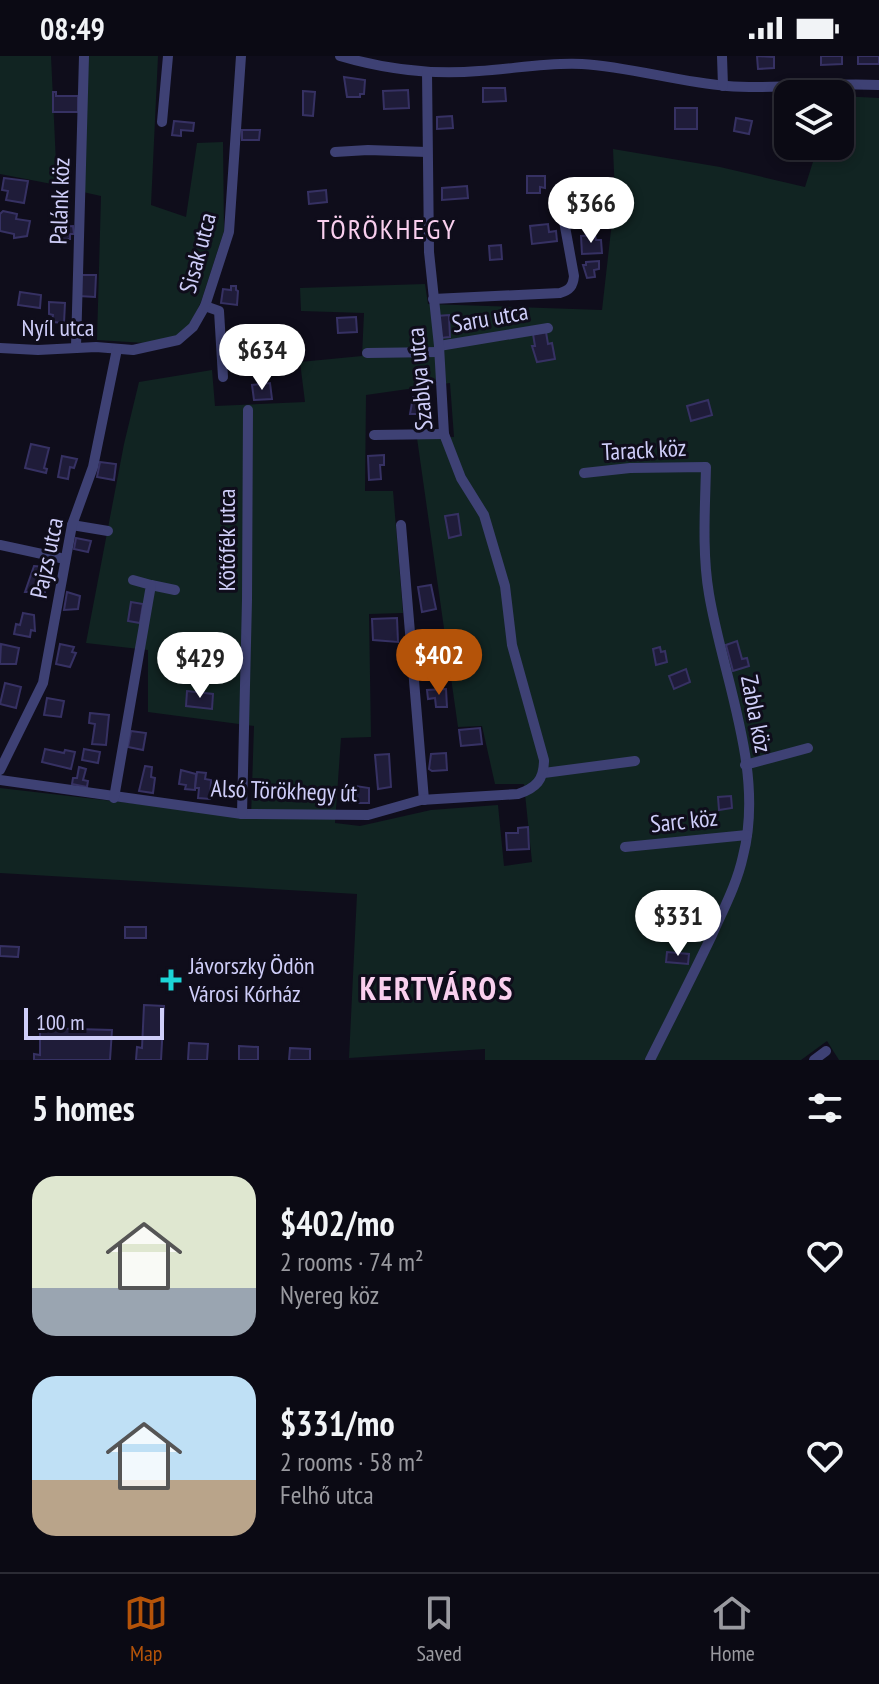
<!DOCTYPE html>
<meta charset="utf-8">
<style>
:root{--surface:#0b0a14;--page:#191822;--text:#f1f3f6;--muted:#9a9aa0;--line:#2b2b34;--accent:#b45309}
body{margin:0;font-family:"PT Sans Narrow",sans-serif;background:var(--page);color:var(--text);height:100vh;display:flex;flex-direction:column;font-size:30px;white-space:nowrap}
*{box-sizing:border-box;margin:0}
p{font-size:26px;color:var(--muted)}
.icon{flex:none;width:44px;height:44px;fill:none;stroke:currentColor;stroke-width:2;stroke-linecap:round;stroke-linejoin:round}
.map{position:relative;height:1004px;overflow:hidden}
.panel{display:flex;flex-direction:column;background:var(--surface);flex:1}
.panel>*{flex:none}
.fabs{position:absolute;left:774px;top:24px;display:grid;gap:16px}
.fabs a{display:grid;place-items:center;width:80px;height:80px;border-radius:16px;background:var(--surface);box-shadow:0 4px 12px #0003,0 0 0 2px var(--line);font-size:40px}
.scale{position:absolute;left:24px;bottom:20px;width:140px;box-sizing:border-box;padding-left:8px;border:4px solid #cfcef9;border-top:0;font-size:22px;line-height:28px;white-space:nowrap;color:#cfcef9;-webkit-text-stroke:6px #0f0d1b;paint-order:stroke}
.price{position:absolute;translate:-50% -68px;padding:0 18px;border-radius:28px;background:#fff;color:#222;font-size:26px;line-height:52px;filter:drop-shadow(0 2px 4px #0008)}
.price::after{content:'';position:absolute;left:50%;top:48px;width:24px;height:18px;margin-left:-12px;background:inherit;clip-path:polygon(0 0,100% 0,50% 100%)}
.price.selected{background:var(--accent);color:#fff}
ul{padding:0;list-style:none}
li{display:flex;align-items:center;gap:24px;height:200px;padding:0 32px}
li span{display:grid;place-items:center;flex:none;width:224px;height:160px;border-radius:24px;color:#555}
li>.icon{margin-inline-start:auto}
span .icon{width:96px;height:96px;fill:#fffc;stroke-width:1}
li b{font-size:34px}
h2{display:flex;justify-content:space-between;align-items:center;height:96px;padding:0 32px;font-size:34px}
.status{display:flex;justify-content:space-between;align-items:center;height:56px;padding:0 40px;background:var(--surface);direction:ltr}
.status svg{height:22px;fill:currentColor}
.tab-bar{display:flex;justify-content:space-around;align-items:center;height:112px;border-top:2px solid var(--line);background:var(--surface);font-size:22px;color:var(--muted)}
.tab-bar a{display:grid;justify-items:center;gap:4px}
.tab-bar .selected{color:var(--accent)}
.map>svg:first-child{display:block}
</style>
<div class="status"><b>08:49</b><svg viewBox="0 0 49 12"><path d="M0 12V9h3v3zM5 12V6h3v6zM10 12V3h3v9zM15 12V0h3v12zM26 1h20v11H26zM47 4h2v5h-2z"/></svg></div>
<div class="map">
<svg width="879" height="1004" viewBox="0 0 879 1004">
<rect width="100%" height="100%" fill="#0f0d1b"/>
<g fill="#112422" fill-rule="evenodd">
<path d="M0,0H51L57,129L0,118Z"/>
<path d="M87,0H158L151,149L186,161L197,87L223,86L224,175L201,246L190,268L179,280L161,288L97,284L101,140L83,136Z"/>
<path d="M840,40L879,42V1004H839L827,985L801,1004H485V993L349,1002L357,838L0,817V732L251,761L254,670L148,656V594L86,587L124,388L139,326L212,314L215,350L305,346L300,306L362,300L364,257L301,255L300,232L425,228L428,248L602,254L615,139L613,93L720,111L805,131L818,90H840ZM450,327L454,381L417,382L458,671L482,670L495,728H524L532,806L504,810L498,749L431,754L360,770L335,767L341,682L371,681L369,558L403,557L393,435H365L366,339Z"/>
</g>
<g fill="#1f1c39" stroke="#363163" stroke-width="2">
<path d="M757,0L774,1V12L758,13Z"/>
<path d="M821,0H842V8L821,9Z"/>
<rect x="858" y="0" width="21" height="8"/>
<path d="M344,21L365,24L364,38H360V41H347Z"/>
<path d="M483,32H505L506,45L483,46Z"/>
<path d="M408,34L409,52L384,53L383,35Z"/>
<path d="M303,35L315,36L313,60L303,59Z"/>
<path d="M53,36H56V40H78V56H53Z"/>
<rect x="675" y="52" width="22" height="21"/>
<path d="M452,60L453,72L437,73V61Z"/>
<path d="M736,62L752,65L749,78L734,75Z"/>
<path d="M174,65L194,67L193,75L181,74V80L172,79Z"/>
<path d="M242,74H260L259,84H242Z"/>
<path d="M527,120H545V132L540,131V137H527Z"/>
<path d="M4,122L28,125L24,147L6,144L8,135L2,134Z"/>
<path d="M467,130L468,142L442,144V132Z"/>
<path d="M326,134L327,146L309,148L308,136Z"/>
<path d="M598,141L605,153L586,163L579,151Z"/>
<path d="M3,155L17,158L16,163L30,165L27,180L14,182V178L0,175V158Z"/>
<path d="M548,168L549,176L556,175L557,185L532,188L530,170Z"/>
<path d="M73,170L74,178H70V183H59L58,171Z"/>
<path d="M595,179L596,184H601L602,197L582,198L581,180Z"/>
<path d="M501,189L502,203L490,204L489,190Z"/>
<path d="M599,205V213L594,214L595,221L587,222L583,209H586V206Z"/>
<path d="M80,219H96L95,241L79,240Z"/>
<path d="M231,230H236V234L238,235L237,249L221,247L223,233L231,234Z"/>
<path d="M20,236L41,239L40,252L18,249Z"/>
<path d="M49,246L65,247L64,267L52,266L53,259L49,258Z"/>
<path d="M449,259L450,281L440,282L437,260Z"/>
<path d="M356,261L357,276L338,277L337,262Z"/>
<path d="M546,276L548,288L552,287L555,303L537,306L532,290H535L533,278Z"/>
<rect x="238" y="290" width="15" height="14"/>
<path d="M270,327L272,343L254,344L252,329Z"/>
<path d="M413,341H425V358H410Z"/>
<path d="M708,344L712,359L691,365L687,350Z"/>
<path d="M31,388L49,392L44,412L47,413L46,417L25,412Z"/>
<path d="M384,399V409H380L381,423L369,424L368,400Z"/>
<path d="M62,400L77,403L74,412L70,411L68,423L58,421Z"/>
<path d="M100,406L116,408L114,424L97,421Z"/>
<path d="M458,458L461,479L449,482L445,460Z"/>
<path d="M76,482L91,485L88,496L74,493Z"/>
<path d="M34,510L44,511L43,521H47L45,536H25Z"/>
<path d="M431,529L436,553L422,556L418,531Z"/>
<path d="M67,536L80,540L78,553L64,554Z"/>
<path d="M131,546L143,548L140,567L128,565Z"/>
<path d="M23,557L34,559L35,575L31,574L30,581L14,578L16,568L20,569Z"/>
<path d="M397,562L398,586L373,584L372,563Z"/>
<path d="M737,585L742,603L747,602L749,610L733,615L726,589Z"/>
<path d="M1,588L19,592L16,608H0Z"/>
<path d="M60,588L74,591L72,596L76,597L70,611L56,608Z"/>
<path d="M660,591L661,596L665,595L667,606L656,609L653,593Z"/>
<path d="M686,613L690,626L674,633L669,620Z"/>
<path d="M5,627L21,631L16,652L0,648Z"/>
<path d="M446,633L447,651H436L435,642L428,643L427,634Z"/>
<path d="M187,635L213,638L212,653L186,650Z"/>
<path d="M47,642L64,645L61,661L44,659Z"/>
<path d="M90,657L109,659L106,689L92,688L95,668L89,667Z"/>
<path d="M480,672L482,688L461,690L459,674Z"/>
<path d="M131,675L146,677L143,694L128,691Z"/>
<path d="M45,693L64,697L65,694L75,696L71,713L42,706Z"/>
<path d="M84,693L100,696L98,707L82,704Z"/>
<path d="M446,697L447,714L432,715L429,713L431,698Z"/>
<path d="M389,698L391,731L378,733L375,699Z"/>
<path d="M145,710L152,711L151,721L155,722L153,737L139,735Z"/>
<path d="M79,711L86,713L83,724L88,725L87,731L72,728L73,722H77Z"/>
<path d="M181,714L196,718L195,734L185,733L186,729L179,728Z"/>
<path d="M197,716L206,717L205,723L211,724L210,743L198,742L199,732H195Z"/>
<path d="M349,729L369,732V747H344V732H349Z"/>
<path d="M731,740L732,752L719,754L718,741Z"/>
<path d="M528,771L529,793L507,794L506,777H518V772Z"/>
<rect x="125" y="871" width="21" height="11"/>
<path d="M0,890L19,891L18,901L0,900Z"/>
<path d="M667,896L689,898L688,908L666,906Z"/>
<path d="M144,949L164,950L161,1004H136L137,991L142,992Z"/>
<path d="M40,972L112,974L110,1004H34V998L40,999Z"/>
<path d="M189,987L208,988L207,1004H188Z"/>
<path d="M239,990L258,991V1004H239Z"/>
<path d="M290,992L310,993V1004H289Z"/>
</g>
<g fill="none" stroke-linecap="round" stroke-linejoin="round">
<g stroke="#3e4174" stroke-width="10">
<path d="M340,0C384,13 432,19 479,15C513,13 548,6 582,8C631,11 678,26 727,30C778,34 828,26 879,29"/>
<path d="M722,0L723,30"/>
<path d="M162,66L168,0"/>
<path d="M335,96L368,94L427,96"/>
<path d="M433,243L560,237C570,234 573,230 574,220L564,165"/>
<path d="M205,250L219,255L223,321"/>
<path d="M439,290L548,272"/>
<path d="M76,291L84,0"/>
<path d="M0,292L38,294L96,291L133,294L178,284L193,271L205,250L229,176L241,0"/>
<path d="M367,297L439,296"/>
<path d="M374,379L444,378"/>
<path d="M584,417L630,412L706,411C705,453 702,497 709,538C723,622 765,715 743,800C737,828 723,854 712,879C692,921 671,962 650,1004"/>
<path d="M72,469L108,475"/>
<path d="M401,469L424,744"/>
<path d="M0,489L65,503"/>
<path d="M151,529L175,534"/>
<path d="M745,709L808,692"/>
<path d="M0,714L43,627L72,469L93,411L117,293"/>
<path d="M544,717L635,705"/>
<path d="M0,724L242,758L368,759L421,744L518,738C536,732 544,724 544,704L512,589L505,530L484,459L461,422L444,378L439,290L429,196L427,16"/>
<path d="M114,742L151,529L133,524"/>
<path d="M242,758L247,544L248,354"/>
<path d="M625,791L747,779"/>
<path d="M814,1004L826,995"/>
</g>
</g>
<path fill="#1cd5d7" stroke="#0f0d1b" stroke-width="3" d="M167 912h8v8h8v8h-8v8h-8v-8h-8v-8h8z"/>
<g text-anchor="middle" stroke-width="6" stroke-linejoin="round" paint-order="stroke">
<g font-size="24" fill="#cfcef9" stroke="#0f0d1b">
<text transform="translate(60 145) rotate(-88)" y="8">Palánk köz</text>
<text transform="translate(198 197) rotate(-75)" y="8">Sisak utca</text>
<text transform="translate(490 262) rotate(-10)" y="8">Saru utca</text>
<text x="58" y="280">Nyíl utca</text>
<text transform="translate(420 323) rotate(-95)" y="8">Szablya utca</text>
<text transform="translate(644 394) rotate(-3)" y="8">Tarack köz</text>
<text transform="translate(227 484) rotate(-90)" y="8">Kötőfék utca</text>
<text transform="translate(47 502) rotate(-78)" y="8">Pajzs utca</text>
<text transform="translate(756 658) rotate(79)" y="8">Zabla köz</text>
<text transform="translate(284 735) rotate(2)" y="8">Alsó Törökhegy út</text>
<text transform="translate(684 765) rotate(-6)" y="8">Sarc köz</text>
</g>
<g font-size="24" fill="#cfcef9" stroke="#0f0d1b" text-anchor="start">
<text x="189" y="918">Jávorszky Ödön<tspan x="189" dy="28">Városi Kórház</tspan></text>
</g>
<g font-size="28" letter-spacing="2" fill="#f9cfee" stroke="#0f0d1b">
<text x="387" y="183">TÖRÖKHEGY</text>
</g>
<g font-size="32" font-weight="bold" letter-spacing="2" fill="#f9cfee" stroke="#0f0d1b">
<text x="437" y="944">KERTVÁROS</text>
</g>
</g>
</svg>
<div class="fabs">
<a><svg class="icon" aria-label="layers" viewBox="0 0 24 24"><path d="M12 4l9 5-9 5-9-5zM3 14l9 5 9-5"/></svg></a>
</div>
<div class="scale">100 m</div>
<b class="price" style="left:591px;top:189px">$366</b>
<b class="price" style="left:262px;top:336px">$634</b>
<b class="price selected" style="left:439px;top:641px">$402</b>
<b class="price" style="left:200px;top:644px">$429</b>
<b class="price" style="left:678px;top:902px">$331</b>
</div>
<section class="panel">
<h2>5 homes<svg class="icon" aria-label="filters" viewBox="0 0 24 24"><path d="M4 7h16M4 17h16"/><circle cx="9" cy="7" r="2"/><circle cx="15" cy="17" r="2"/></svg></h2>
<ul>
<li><span style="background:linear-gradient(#dfe7d0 70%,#9aa5b1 0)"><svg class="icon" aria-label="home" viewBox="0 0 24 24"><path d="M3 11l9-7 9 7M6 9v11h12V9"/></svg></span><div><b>$402/mo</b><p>2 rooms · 74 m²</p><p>Nyereg köz</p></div><svg class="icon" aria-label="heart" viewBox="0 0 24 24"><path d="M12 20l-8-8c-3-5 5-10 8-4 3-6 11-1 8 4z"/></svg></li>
<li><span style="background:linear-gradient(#bfe0f5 65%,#b9a48a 0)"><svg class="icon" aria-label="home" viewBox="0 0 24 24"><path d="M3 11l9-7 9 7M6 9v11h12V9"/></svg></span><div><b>$331/mo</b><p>2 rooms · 58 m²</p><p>Felhő utca</p></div><svg class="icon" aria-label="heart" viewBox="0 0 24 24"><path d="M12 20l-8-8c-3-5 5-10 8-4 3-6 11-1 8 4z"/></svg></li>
</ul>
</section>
<nav class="tab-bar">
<a class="selected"><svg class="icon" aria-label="map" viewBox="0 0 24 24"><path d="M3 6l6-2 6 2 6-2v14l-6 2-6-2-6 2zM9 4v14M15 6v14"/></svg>Map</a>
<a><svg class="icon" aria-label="saved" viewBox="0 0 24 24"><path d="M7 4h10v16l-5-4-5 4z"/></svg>Saved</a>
<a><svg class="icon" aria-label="home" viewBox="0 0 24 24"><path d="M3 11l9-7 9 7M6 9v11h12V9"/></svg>Home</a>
</nav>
